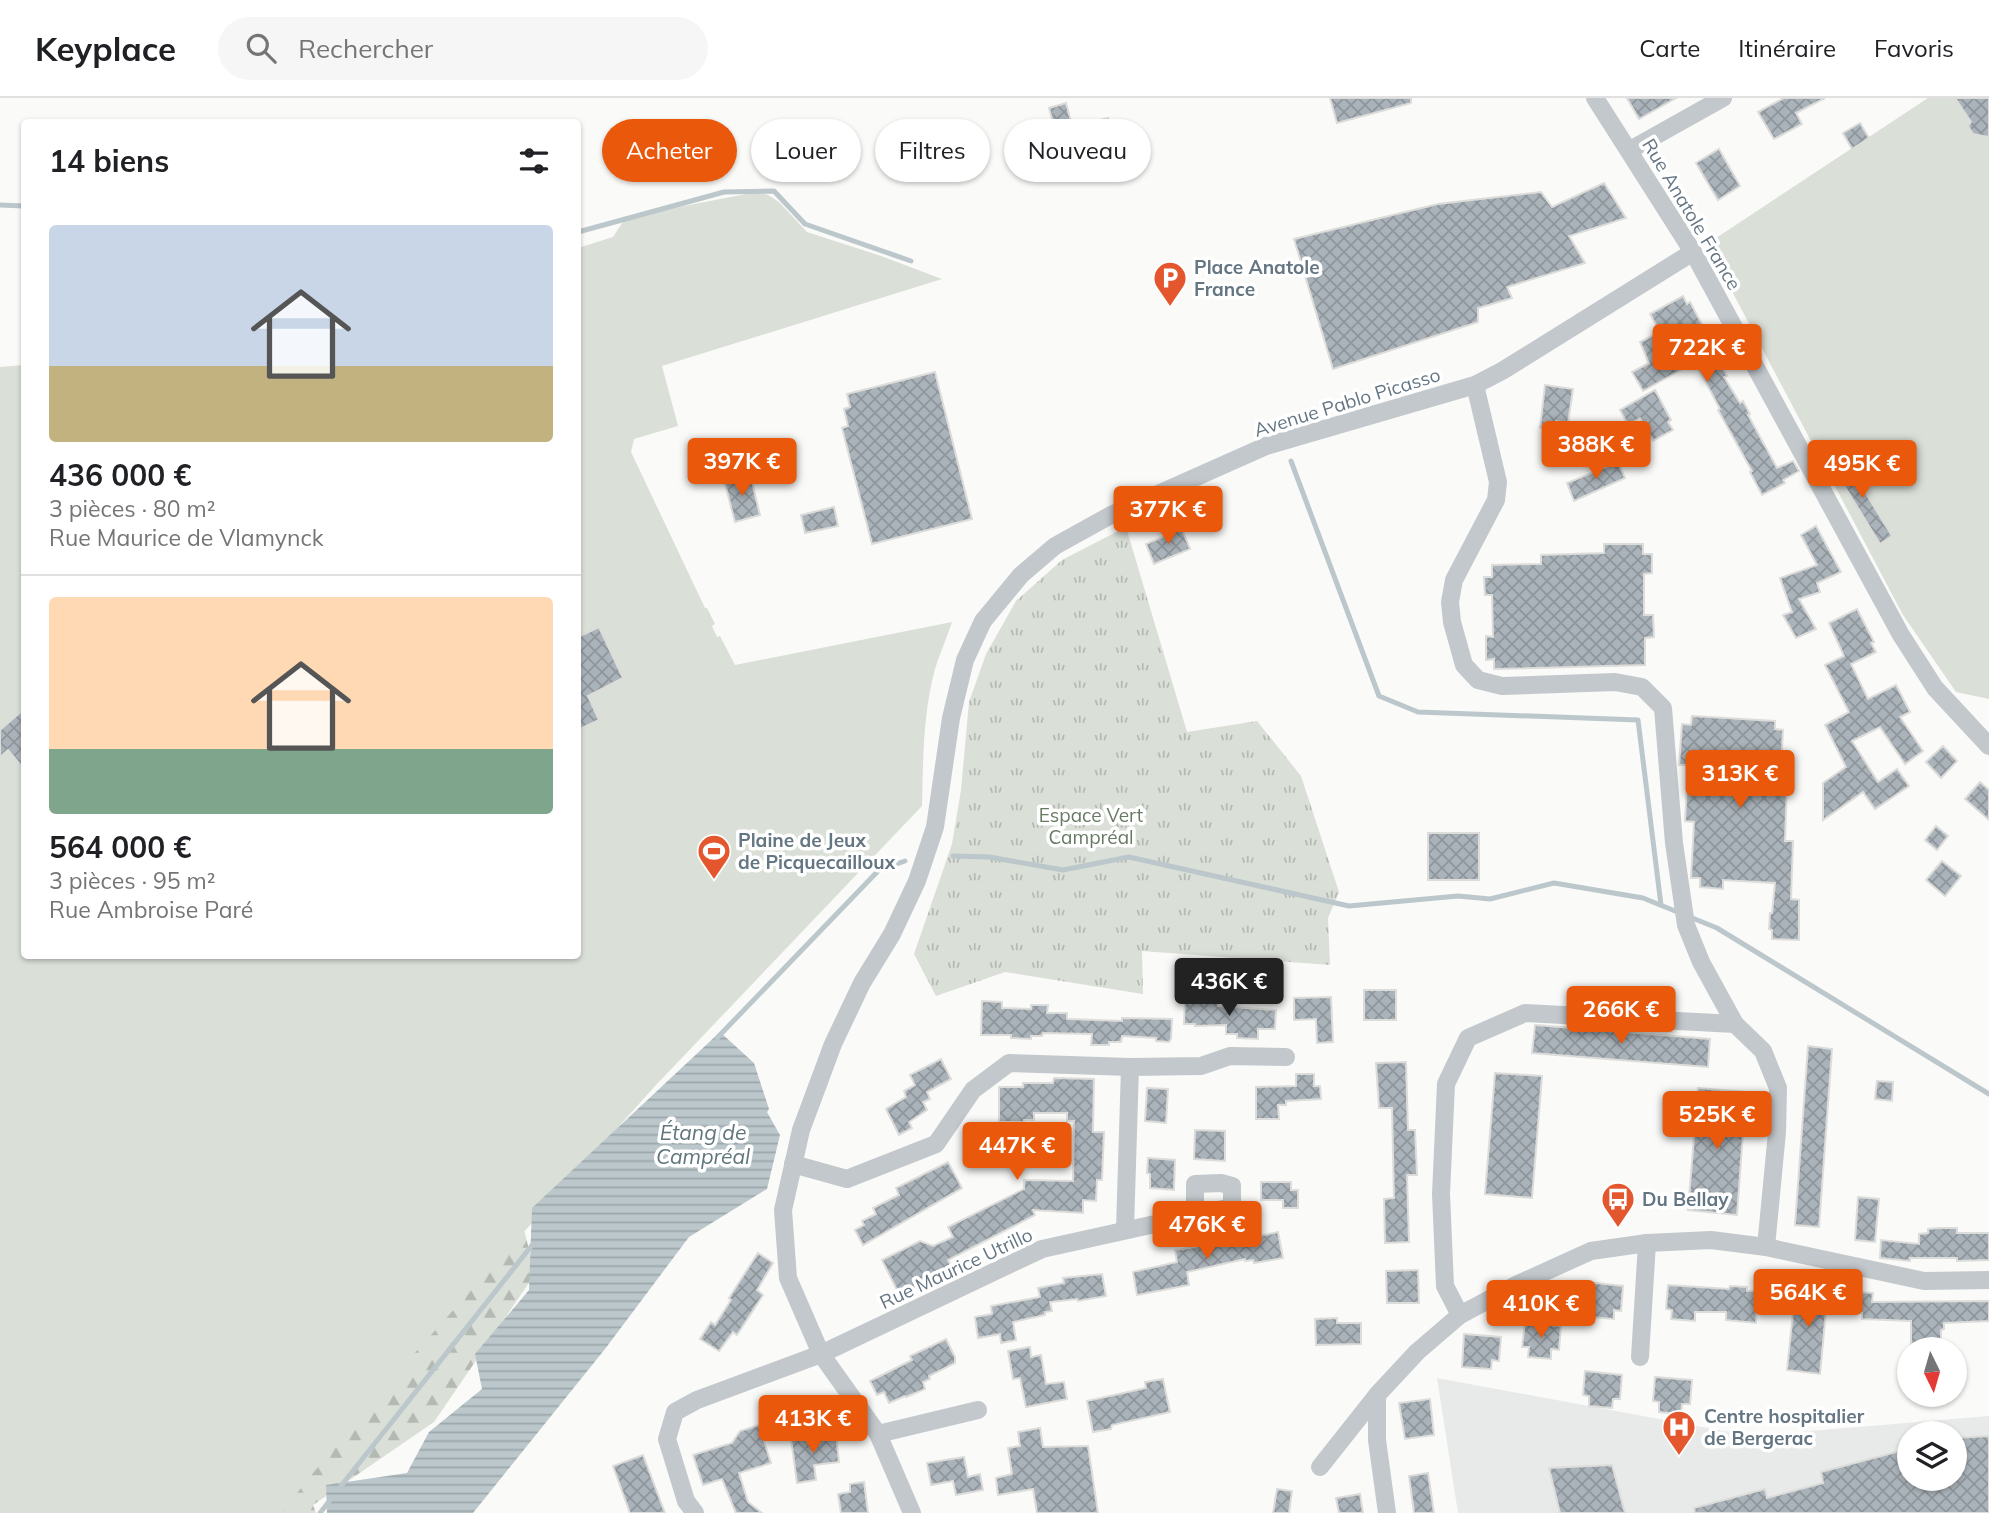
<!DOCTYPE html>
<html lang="fr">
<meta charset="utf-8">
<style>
:root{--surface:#fff;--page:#f6f6f6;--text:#202124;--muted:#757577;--line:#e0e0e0;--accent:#ea580c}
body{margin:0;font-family:Mulish,sans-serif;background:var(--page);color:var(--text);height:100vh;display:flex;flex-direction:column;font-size:26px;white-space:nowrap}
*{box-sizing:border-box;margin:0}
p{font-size:23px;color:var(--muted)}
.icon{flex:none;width:38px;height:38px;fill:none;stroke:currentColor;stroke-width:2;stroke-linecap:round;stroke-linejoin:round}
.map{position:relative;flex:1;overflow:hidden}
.sheet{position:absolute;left:21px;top:21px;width:560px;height:840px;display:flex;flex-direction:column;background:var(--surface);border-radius:7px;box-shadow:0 2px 5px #0004}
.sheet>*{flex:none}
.hud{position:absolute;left:602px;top:21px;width:665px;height:63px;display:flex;gap:14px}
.needle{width:46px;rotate:175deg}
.controls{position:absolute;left:1897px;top:1239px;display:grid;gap:14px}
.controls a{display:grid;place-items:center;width:70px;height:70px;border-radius:50%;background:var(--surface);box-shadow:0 2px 5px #0004;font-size:35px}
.price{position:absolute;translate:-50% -60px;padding:0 16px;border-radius:7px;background:var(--accent);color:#fff;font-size:23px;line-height:46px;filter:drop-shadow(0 2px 4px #0008)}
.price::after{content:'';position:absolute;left:50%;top:42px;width:21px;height:16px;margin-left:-10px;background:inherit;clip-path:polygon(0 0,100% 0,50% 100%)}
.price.selected{background:#222;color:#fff}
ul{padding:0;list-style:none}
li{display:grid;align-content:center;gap:14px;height:371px;padding:0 28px}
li+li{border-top:2px solid var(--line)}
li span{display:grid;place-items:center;height:217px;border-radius:7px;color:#555}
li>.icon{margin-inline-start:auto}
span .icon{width:126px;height:126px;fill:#fffc;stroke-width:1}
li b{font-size:30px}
h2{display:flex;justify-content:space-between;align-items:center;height:84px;padding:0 28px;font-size:30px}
.pill{padding:0 24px;border-radius:32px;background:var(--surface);box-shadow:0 2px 5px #0004;font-size:24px;line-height:63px}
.pill.selected{background:var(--accent);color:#fff}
header{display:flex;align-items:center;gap:42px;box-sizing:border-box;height:98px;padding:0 35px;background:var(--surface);border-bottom:2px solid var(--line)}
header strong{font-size:33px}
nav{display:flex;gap:38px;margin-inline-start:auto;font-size:24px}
.search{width:490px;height:63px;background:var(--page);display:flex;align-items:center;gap:18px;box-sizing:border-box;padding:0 24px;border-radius:38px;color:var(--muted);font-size:26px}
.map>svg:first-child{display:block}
</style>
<header>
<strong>Keyplace</strong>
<div class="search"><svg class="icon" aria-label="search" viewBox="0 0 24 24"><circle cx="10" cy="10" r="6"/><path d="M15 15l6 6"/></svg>Rechercher</div>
<nav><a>Carte</a><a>Itinéraire</a><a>Favoris</a></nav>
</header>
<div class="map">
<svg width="1989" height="1415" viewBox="0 0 1989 1415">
<defs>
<pattern id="forest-firs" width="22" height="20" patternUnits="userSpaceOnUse" patternTransform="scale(1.75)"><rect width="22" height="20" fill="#dadfd7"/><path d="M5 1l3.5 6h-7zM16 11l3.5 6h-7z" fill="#b4b9b4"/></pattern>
<pattern id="park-tufts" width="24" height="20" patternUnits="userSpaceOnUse" patternTransform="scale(1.75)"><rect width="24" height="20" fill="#dadfd7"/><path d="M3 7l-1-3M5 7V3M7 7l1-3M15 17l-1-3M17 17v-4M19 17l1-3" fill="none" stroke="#b4b9b4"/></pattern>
<pattern id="water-rules" width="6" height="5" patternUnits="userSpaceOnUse" patternTransform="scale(1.75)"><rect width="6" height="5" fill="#bbc7cb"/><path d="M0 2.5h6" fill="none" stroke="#9ca6aa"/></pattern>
<pattern id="building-cross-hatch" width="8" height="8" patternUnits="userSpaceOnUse" patternTransform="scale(1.75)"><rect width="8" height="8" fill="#aab3b9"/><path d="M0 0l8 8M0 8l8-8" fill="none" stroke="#8e969c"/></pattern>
</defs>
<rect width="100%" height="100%" fill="#fafaf8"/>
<path fill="#e8e9e9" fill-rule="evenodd" d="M1437,1280L1751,1338L1989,1318V1415H1458ZM1909,1335H1955V1381H1909Z"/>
<path fill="url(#forest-firs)" d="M516,1099L535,1176L434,1324L313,1407L316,1415H0Z"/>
<path fill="url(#park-tufts)" d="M1126,429L1187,634L1257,623L1301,678L1339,794L1328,820L1330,867L1142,853L1143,896L1005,874L936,898L914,856L952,746L961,692L969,604L986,556L1016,503L1062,462Z"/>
<g fill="#dadfd7">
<path d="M1928,0H1989V601L1956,594L1903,517L1707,146Z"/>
<path d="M757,94L768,97L779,104L807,134L881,158L942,181L662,268L678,328L634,341L631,354L705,510H707L715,526L712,528L717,539L720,538L735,567L952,524C947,539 940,555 935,571C923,615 923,662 922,708L656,987L368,1307L281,1415H0V269L24,267V858H578V150L613,139L626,119Z"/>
</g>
<path fill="url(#water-rules)" d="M720,934L754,965L769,1011L767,1014L780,1037L767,1091L689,1139L605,1251L473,1415H327L326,1387L407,1375L429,1334L482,1291L475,1256L529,1192L532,1110Z"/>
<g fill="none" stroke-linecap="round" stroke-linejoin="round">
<g stroke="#bbc7cb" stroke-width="5">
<path d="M0,107L24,108"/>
<path d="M578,134L724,94L774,93L805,126L911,163"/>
<path d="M1291,363L1379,598L1418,614L1638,622L1661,807"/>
<path d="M953,758L989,759L1063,772L1129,759L1349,808L1458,798L1490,801L1554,785L1643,800L1717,830L1989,996"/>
<path d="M717,940L879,772L905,763"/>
<path d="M341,1388L533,1146"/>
<path d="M320,1415L331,1401"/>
</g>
</g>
<g fill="url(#building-cross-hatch)" stroke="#dcdcda" stroke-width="2">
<path d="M1330,0H1411V5L1337,25Z"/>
<path d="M1627,0H1676L1639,21Z"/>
<path d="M1784,0H1825L1796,15L1802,26L1774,41L1758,14Z"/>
<path d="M1955,0H1989V39L1973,36L1968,28L1971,24Z"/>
<path d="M1066,5L1072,27L1055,32L1049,10Z"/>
<path d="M1108,20L1110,30L1129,25L1136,49L1099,60L1089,25Z"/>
<path d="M1860,25L1869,40L1852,51L1843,35Z"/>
<path d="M1719,51L1740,88L1718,102L1696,65Z"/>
<path d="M1604,85L1626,120L1569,138L1585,165L1507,189L1512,200L1478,210V224L1333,271L1294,141L1438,106L1541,94L1552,109Z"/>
<path d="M1683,198L1687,206L1690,204L1720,260L1718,261L1727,278L1724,279L1740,305L1743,303L1750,316L1748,317L1777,370L1793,363L1799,373L1783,382L1785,385L1762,397L1750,374L1752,373L1718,312L1720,311L1695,264L1643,293L1632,274L1649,265L1640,244L1660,234L1650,216Z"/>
<path d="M935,274L972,421L872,446L842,330L848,328L844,311L850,309L847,296Z"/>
<path d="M1545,287L1573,291L1568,325L1556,323L1555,332L1540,330Z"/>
<path d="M1655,292L1671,322L1668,324L1673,332L1653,343L1640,320L1628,327L1620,312Z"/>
<path d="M1843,358L1892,438L1880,446L1831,366Z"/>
<path d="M1618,364L1625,380L1574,403L1567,385Z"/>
<path d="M750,376L760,417L735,424L724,382Z"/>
<path d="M834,409L838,428L805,435L801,417Z"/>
<path d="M1816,428L1841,474L1817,485L1820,494L1799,501L1816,531L1796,540L1783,517L1792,514L1780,480L1817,467L1801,437Z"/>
<path d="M1182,431L1190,451L1154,466L1146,446Z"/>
<path d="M1604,446H1643V456H1652V475L1644,476V517H1653L1654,539L1645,540V567L1494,571V561L1486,562V538L1493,539L1492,497H1485L1484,479H1492V467L1541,466V457L1604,455Z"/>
<path d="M1857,511L1874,544L1871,545L1876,554L1851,566L1868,601L1896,587L1910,614L1900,619L1923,653L1905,666L1880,629L1852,643L1878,684L1897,671L1909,688L1875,711L1863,694L1823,722V685L1846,669L1825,627L1849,614L1825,567L1844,558L1829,525Z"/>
<path d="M599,529L623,580L588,598L599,622L578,632V539Z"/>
<path d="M24,611V671L8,652L0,659V632Z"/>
<path d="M1692,618L1775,623V631L1783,632L1780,688H1787L1785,743H1793L1791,801L1799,802V842L1772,841V832L1769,831L1770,815H1772L1775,785L1723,782V791L1700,789V780H1691L1694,724L1685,723L1688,667H1679L1682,626L1691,627Z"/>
<path d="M1943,648L1957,663L1941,680L1926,664Z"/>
<path d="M1980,684L1989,692V722L1965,701Z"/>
<path d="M1936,728L1948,738L1937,752L1925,742Z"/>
<rect x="1428" y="735" width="51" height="47"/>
<path d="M1942,763L1961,778L1945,798L1926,782Z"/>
<rect x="1364" y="892" width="32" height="30"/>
<path d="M1331,899L1333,944L1317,945L1316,921L1294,922V900Z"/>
<path d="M1185,900L1219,902L1218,908L1276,912L1275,931H1258V941L1237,940V936H1226V927L1195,928V926H1184Z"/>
<path d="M982,903L1002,904V910L1031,911V907H1048L1047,915H1067V921L1122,923V920L1172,921L1171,941L1169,944L1156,943V940L1122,938L1121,944H1109V947H1091L1092,936L1043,935L1042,938H1031V941L1011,940V937H981Z"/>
<path d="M1535,927L1710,941L1708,969L1532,955Z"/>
<path d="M1808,948L1832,951L1819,1129L1795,1127Z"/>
<path d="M941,961L951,981L927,994L930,1001L923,1004L927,1012L909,1024L912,1030L899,1037L886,1011L906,999L904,993L915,987L910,977Z"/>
<path d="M1406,964L1408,1032H1415L1417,1077H1407L1409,1144L1385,1145L1384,1101L1394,1100L1392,1010H1379L1376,965Z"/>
<path d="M1495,975L1542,978L1532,1100L1485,1096Z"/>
<path d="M1296,976H1314V988H1320L1321,1001L1286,1003V1007H1278L1279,1021H1256V989L1296,988Z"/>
<path d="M1054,980L1094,981L1093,1034H1104L1102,1082H1097L1096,1103L1083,1102V1115L1033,1112L1035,1117L948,1162L952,1171L900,1198L882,1162L920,1143L933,1148L953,1139L948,1129L1024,1091V1082L1073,1083L1074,1023H1067V1015H1034V1022H1024V1024H999V989H1023V985H1053Z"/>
<path d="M1877,983L1893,984L1892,1003L1875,1001Z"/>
<path d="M1147,990L1168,991L1166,1025L1145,1023Z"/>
<path d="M1698,990L1746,994L1737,1117L1688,1112Z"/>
<path d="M1195,1032L1225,1033V1063L1194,1061Z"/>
<path d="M1148,1060L1175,1062L1174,1092L1150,1090V1076L1147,1075Z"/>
<path d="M948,1064L962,1090L863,1147L855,1132L864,1127L862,1123L876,1116L873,1110L899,1097L896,1090Z"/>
<path d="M1261,1084H1291V1092H1298V1110H1283V1102H1261Z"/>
<path d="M1858,1099L1879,1101L1875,1144L1855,1142Z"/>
<path d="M1939,1130H1957V1135H1989V1162L1957,1163V1160H1910V1163L1880,1160L1881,1142L1919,1146V1136L1928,1135V1131Z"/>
<path d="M1278,1134L1283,1160L1254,1165L1253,1162L1245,1163V1161L1187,1174L1189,1187L1137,1197L1133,1174L1177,1164L1175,1152L1196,1149V1147L1215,1143V1147Z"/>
<path d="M758,1155L773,1165L757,1192L763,1197L737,1237L733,1234L719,1253L700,1241L711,1224L715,1227L731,1202L729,1200Z"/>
<path d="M1418,1172L1419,1205H1387L1386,1173Z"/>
<path d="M1102,1176L1106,1198L1078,1203L1077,1201L1050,1204L1052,1213L1045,1214V1217L1013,1224L1016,1242L1001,1245L1000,1236L978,1240L975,1219L992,1216L991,1208L1040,1199L1038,1190L1064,1185L1063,1180Z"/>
<path d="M1587,1184L1623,1188L1621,1213L1614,1212V1221L1590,1219V1210L1584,1209Z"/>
<path d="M1796,1186L1826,1189V1192H1828L1820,1276L1787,1272Z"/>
<path d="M1668,1187L1729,1191L1730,1188L1747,1189V1193H1758L1756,1225L1726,1222V1214H1695V1223L1671,1221L1672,1212L1666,1211Z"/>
<path d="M1855,1194L1873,1195L1872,1204L1989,1203V1223L1944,1225V1231L1941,1232V1243L1936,1251H1911V1223L1862,1221V1215L1856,1214Z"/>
<path d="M1337,1220V1225H1361V1246L1316,1247L1315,1221Z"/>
<path d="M1525,1225L1561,1228L1559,1252L1551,1251V1261L1528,1259L1529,1249H1522Z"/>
<path d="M1464,1236L1501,1239L1499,1263L1492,1262L1491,1271L1462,1269Z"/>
<path d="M946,1241L955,1259V1265L929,1278L930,1281L923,1284L925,1291L906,1299L905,1298L889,1305L884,1294L877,1297L870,1283L912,1262L910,1258Z"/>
<path d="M1030,1249L1031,1259L1041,1257L1046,1286L1064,1284L1067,1301L1026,1309L1020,1280L1013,1281L1008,1253Z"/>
<path d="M1585,1273L1622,1277L1620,1301H1613L1612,1310L1589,1308V1298L1583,1297Z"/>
<path d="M1655,1279L1692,1282L1690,1306H1682L1681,1316L1659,1314V1304L1653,1303Z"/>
<path d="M1163,1281L1170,1314L1112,1327L1111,1331L1093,1334L1087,1303L1146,1290L1145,1284Z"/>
<path d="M1430,1301L1434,1337L1405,1341L1399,1305Z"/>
<path d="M759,1327L771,1365L739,1375L748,1404L762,1415H736L722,1381L703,1387L693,1357L732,1345L740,1333Z"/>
<path d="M1040,1330L1043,1349L1088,1348L1098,1415H1037L1033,1391L998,1397L996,1380L1012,1376L1008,1350L1020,1348L1018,1334Z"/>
<path d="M836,1336L839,1364L814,1367L816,1382L797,1385L791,1341Z"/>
<path d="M1989,1338V1415H1695L1694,1410L1765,1391L1767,1400L1823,1385L1821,1374L1900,1353L1907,1381H1955V1340Z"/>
<path d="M643,1357L665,1415H630L613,1368Z"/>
<path d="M964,1359L968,1379L980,1376L983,1392L956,1397L953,1383L931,1387L927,1365Z"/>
<path d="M1612,1367L1625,1415H1560L1549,1370Z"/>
<path d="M1428,1375L1434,1415H1414L1409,1378Z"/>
<path d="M864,1384L868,1415H841L838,1396L850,1394V1386Z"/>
<path d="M1277,1391L1292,1393L1289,1415H1273Z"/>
<path d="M1360,1396L1363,1415H1339L1336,1400Z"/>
</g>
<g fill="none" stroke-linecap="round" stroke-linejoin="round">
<g stroke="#c3c8cc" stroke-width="18">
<path d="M1595,0L1693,154L1901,537L1935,590L1989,648"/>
<path d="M1630,52L1723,0"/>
<path d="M1475,287L1498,384L1496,402L1454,482L1450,504L1452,524L1464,567L1478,582L1502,588L1615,584L1642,589L1663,610L1674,745L1686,827L1701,864L1735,926L1763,953L1778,990L1777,1034L1766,1149"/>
<path d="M793,1066L847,1081L936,1046L973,992L1009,965L1130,969L1201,968L1230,958L1286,959"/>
<path d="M1125,1131L1130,969"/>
<path d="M1460,1217L1445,1188L1441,1096L1446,986L1468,940L1525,915L1735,926"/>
<path d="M1640,1259L1647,1145"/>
<path d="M1377,1297V1342L1387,1415"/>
<path d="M878,1336L978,1312"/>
<path d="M1320,1369L1377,1297L1417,1254L1460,1217L1518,1186L1591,1153L1647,1145L1711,1142L1766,1149L1924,1183L1989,1182"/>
<path d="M695,1415L686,1403L667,1341L675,1314L697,1302L821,1256L1042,1151L1232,1109V1088L1221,1085L1195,1086V1116"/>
<path d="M912,1415L878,1336L821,1256L788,1180L783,1112L801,1032L833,946L862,885L892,836L917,783L935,729L951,620L965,562L983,523L1021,477L1055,448L1111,417L1266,348L1475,287L1502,273L1693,154"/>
</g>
</g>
<defs>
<symbol id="parking-pin" viewBox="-11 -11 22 30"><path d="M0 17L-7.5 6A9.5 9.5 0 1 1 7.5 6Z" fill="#e4572e" stroke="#fff"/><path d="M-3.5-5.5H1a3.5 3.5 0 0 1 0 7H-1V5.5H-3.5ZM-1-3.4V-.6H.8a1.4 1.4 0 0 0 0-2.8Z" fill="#fff"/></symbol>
<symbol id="stadium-pin" viewBox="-11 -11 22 30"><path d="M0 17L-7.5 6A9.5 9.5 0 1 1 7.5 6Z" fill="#e4572e" stroke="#fff"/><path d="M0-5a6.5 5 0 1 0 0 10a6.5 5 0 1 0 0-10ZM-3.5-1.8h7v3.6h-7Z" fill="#fff"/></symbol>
<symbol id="bus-pin" viewBox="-11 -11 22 30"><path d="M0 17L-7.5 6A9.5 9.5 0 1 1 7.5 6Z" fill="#e4572e" stroke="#fff"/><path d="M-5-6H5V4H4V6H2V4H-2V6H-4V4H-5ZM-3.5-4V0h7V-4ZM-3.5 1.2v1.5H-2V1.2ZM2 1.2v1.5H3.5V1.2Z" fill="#fff"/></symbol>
<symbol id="hospital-pin" viewBox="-11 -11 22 30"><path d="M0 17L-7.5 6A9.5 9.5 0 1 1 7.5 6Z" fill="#e4572e" stroke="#fff"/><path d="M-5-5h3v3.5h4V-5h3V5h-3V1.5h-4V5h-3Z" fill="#fff"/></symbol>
</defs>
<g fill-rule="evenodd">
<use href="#parking-pin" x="1151" y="161" width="38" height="52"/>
<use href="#stadium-pin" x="695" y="734" width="38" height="52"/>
<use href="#bus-pin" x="1599" y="1082" width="38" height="52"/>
<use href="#hospital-pin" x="1660" y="1310" width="38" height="52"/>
</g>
<g text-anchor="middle" stroke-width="7" stroke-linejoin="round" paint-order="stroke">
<g font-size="19" fill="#657683" stroke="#fff">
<text transform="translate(1692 116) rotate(59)" y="7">Rue Anatole France</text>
<text transform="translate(1347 304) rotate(-17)" y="7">Avenue Pablo Picasso</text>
<text transform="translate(956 1170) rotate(-25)" y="7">Rue Maurice Utrillo</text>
</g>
<g font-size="19" font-weight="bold" fill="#657683" stroke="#fff" text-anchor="start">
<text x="1194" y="176">Place Anatole<tspan x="1194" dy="22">France</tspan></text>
<text x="738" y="749">Plaine de Jeux<tspan x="738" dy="22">de Picquecailloux</tspan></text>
<text x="1642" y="1108">Du Bellay</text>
<text x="1704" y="1325">Centre hospitalier<tspan x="1704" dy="22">de Bergerac</tspan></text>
</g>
<g font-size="19" fill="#687a64" stroke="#fff">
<text x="1091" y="724">Espace Vert<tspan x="1091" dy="22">Campréal</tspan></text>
</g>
<g font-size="21" font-style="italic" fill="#60757c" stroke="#fff">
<text x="703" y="1042">Étang de<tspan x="703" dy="24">Campréal</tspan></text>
</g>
</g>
</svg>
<div class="controls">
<a><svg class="needle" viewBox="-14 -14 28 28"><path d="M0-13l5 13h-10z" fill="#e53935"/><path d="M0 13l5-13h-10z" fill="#757577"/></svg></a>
<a><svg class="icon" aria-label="layers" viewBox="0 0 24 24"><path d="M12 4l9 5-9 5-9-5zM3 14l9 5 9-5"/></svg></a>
</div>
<b class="price" style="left:1707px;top:286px">722K €</b>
<b class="price" style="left:1596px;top:383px">388K €</b>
<b class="price" style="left:742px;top:400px">397K €</b>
<b class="price" style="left:1862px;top:402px">495K €</b>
<b class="price" style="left:1168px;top:448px">377K €</b>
<b class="price" style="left:1740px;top:712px">313K €</b>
<b class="price selected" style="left:1229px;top:920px">436K €</b>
<b class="price" style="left:1621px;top:948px">266K €</b>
<b class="price" style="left:1717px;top:1053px">525K €</b>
<b class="price" style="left:1017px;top:1084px">447K €</b>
<b class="price" style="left:1207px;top:1163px">476K €</b>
<b class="price" style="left:1808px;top:1231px">564K €</b>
<b class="price" style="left:1541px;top:1242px">410K €</b>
<b class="price" style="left:813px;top:1357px">413K €</b>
<div class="hud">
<a class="pill selected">Acheter</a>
<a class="pill">Louer</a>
<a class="pill">Filtres</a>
<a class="pill">Nouveau</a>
</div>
<section class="sheet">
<h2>14 biens<svg class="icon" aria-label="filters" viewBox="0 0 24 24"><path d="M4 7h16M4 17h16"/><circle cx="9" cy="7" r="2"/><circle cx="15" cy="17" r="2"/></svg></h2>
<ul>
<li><span style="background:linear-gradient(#c9d6e8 65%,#c2b280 0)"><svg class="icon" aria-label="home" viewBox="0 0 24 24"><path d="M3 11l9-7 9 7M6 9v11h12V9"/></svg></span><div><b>436 000 €</b><p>3 pièces · 80 m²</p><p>Rue Maurice de Vlamynck</p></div></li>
<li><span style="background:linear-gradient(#ffd9b3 70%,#7fa58c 0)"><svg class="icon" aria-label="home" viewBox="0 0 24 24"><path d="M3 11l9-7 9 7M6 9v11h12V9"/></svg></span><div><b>564 000 €</b><p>3 pièces · 95 m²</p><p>Rue Ambroise Paré</p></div></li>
</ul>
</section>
</div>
